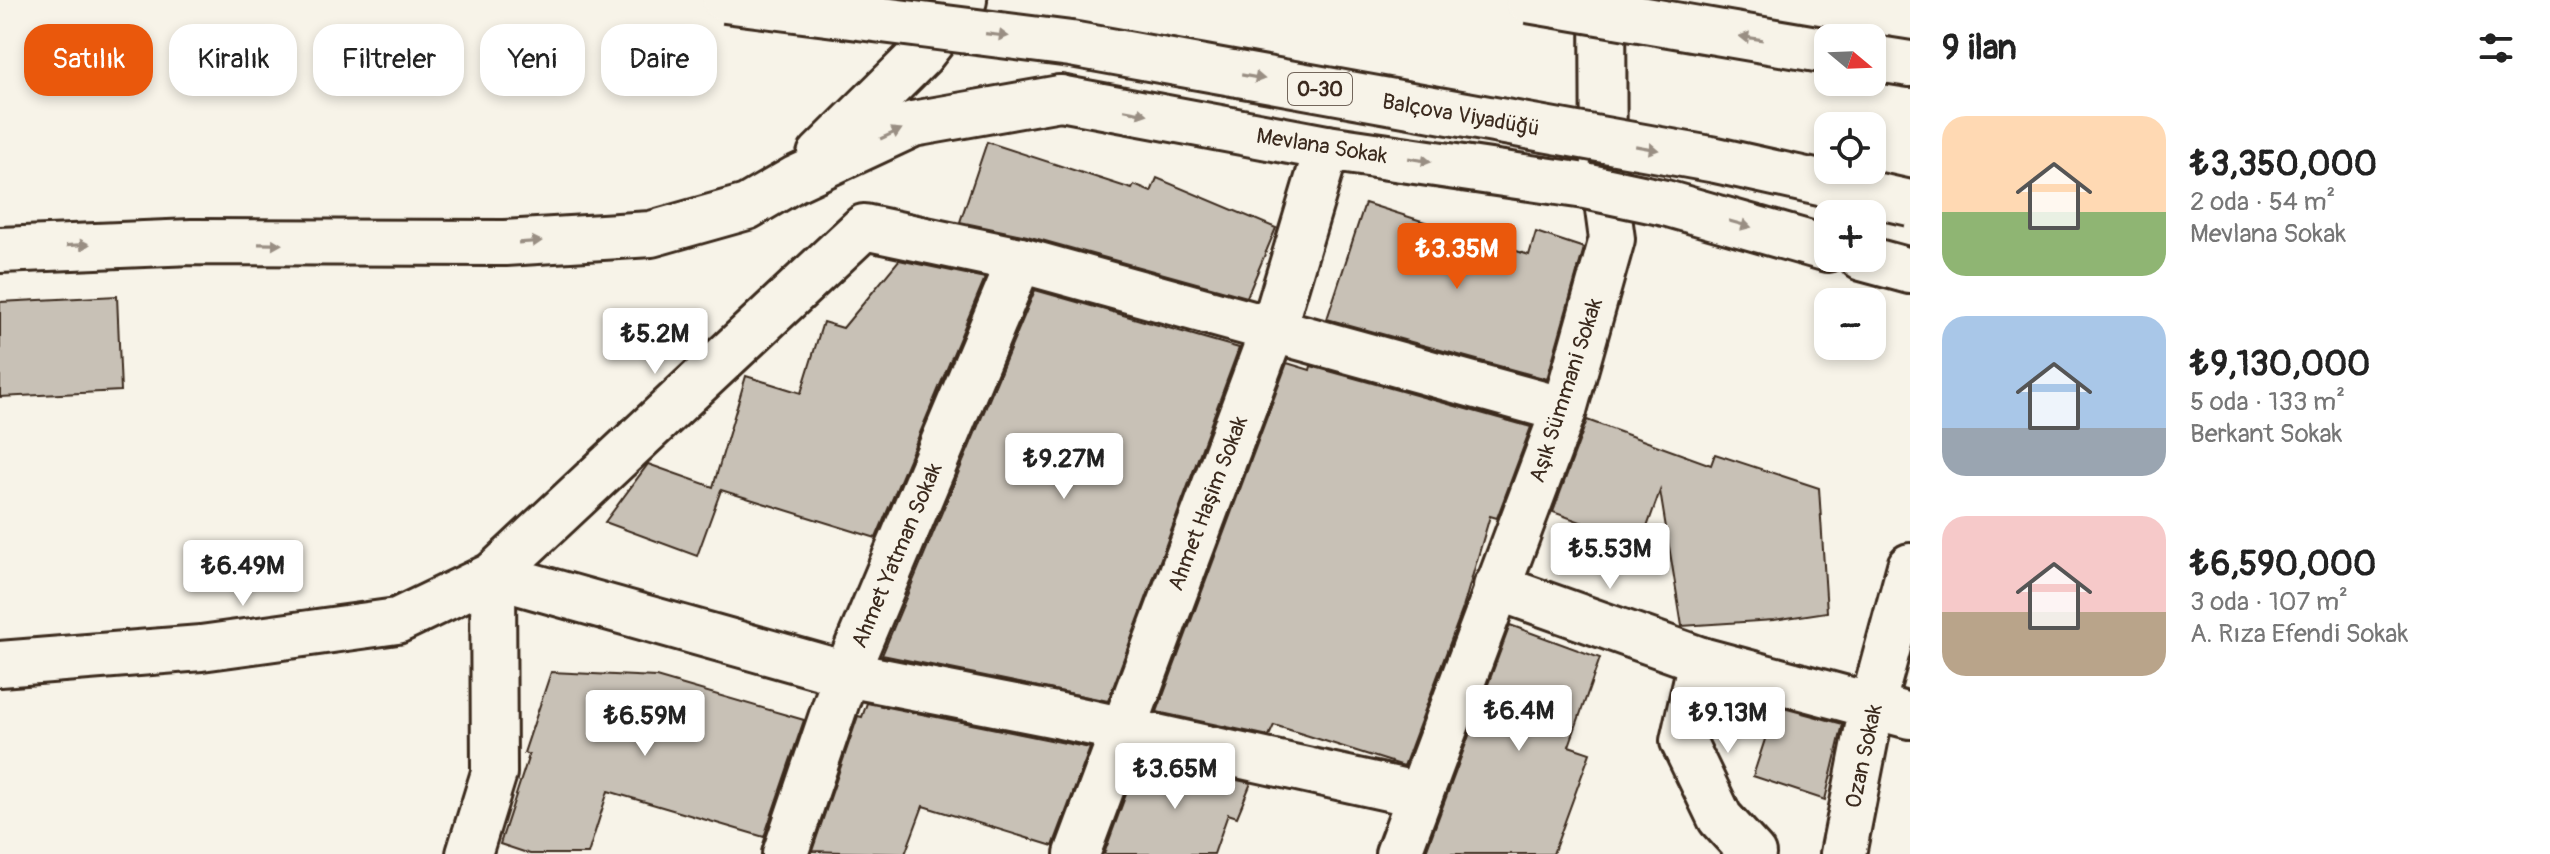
<!DOCTYPE html>
<html lang="tr">
<meta charset="utf-8">
<style>
:root{--surface:#fff;--page:#f6f6f6;--text:#222;--muted:#767676;--accent:#ea580c}
body{margin:0;font-family:Pangolin,sans-serif;background:var(--page);color:var(--text);height:100vh;display:flex;flex-direction:column;font-size:30px;white-space:nowrap}
*{box-sizing:border-box;margin:0}
p{font-size:26px;color:var(--muted)}
.icon{flex:none;width:44px;height:44px;fill:none;stroke:currentColor;stroke-width:2;stroke-linecap:round;stroke-linejoin:round}
.map{position:relative;flex:1;overflow:hidden}
.side{display:flex;flex-direction:column;background:var(--surface);width:640px}
.side>*{flex:none}
.hud{position:absolute;left:24px;top:24px;width:760px;height:72px;display:flex;gap:16px}
.needle{width:52px;rotate:109deg}
.controls{position:absolute;left:1814px;top:24px;display:grid;gap:16px}
.controls a{display:grid;place-items:center;width:72px;height:72px;border-radius:16px;background:var(--surface);box-shadow:0 4px 12px #0003;font-size:40px}
.price{position:absolute;translate:-50% -68px;padding:0 18px;border-radius:8px;background:#fff;color:#222;font-size:26px;line-height:52px;filter:drop-shadow(0 2px 4px #0008)}
.price::after{content:'';position:absolute;left:50%;top:48px;width:24px;height:18px;margin-left:-12px;background:inherit;clip-path:polygon(0 0,100% 0,50% 100%)}
.price.current{background:var(--accent);color:#fff}
ul{padding:0;list-style:none}
li{display:flex;align-items:center;gap:24px;height:200px;padding:0 32px}
li span{display:grid;place-items:center;flex:none;width:224px;height:160px;border-radius:24px;color:#555}
li>.icon{margin-inline-start:auto}
span .icon{width:96px;height:96px;fill:#fffc;stroke-width:1}
li b{font-size:34px}
h2{display:flex;justify-content:space-between;align-items:center;height:96px;padding:0 32px;font-size:34px}
.chip{padding:0 28px;border-radius:24px;background:var(--surface);box-shadow:0 4px 12px #0003;font-size:28px;line-height:72px}
.chip.current{background:var(--accent);color:#fff}
main{display:flex;flex:1;min-height:0}
.map>svg:first-child{display:block}
</style>
<main>
<div class="map">
<svg width="1910" height="854" viewBox="0 0 1910 854">
<rect width="100%" height="100%" fill="#f7f3e8"/>
<filter id="ink" filterUnits="userSpaceOnUse"><feTurbulence type="fractalNoise" baseFrequency=".0125" numOctaves="2"/><feDisplacementMap in="SourceGraphic" scale="16" xChannelSelector="R" yChannelSelector="G"/><feConvolveMatrix kernelMatrix="1 2 1 2 8 2 1 2 1" color-interpolation-filters="sRGB"/></filter>
<g filter="url(#ink)">
<g fill="#c8c1b6" stroke="#3b2a1e" stroke-width="2">
<path d="M987,142L1132,189L1134,185L1151,192L1157,178L1276,228L1247,297L1027,236L960,222Z"/>
<path d="M1365,203L1529,255L1536,232L1584,248L1547,379L1327,319Z"/>
<path d="M899,260L985,278L876,538L721,490L697,556L605,522L648,464L713,487L746,376L801,393L823,322L843,328Z"/>
<path d="M1035,290L1239,348L1108,701L882,655Z"/>
<path d="M117,296L121,391L0,397V302Z"/>
<path d="M1287,363L1310,370L1311,366L1531,427L1497,518L1490,516L1463,608L1404,766L1274,725L1269,736L1157,712Z"/>
<path d="M1587,420L1711,465L1715,454L1819,488L1827,612L1774,620L1682,626L1660,491L1641,544L1553,512Z"/>
<path d="M1510,625L1600,658L1569,746L1590,753L1553,854H1425Z"/>
<path d="M551,672L656,677L804,720L764,837L608,791L588,854H530L500,844L529,755L524,753Z"/>
<path d="M867,703L1090,748L1053,846L923,806L905,854L812,851L858,716L862,717Z"/>
<path d="M1776,706L1843,724L1825,800L1753,776Z"/>
<path d="M1139,759L1251,783L1237,817L1228,814L1214,854H1104Z"/>
</g>
<g fill="none" stroke-linecap="round" stroke-linejoin="round">
<defs>
<g id="minor">
<path d="M493,575L846,674L1061,716L1420,795"/>
<path d="M1496,587L1701,660L1910,716"/>
<path d="M1701,660L1683,741L1720,818L1753,854"/>
<path d="M0,664L201,648L397,621L493,575L864,227L1020,260L1564,410"/>
<path d="M469,854L494,773L493,575"/>
<path d="M785,854L846,674L1020,260"/>
<path d="M1077,854L1273,329L1327,148"/>
<path d="M1398,854L1564,410L1612,239L1604,180L1603,0"/>
<path d="M1843,854L1872,706L1910,566"/>
</g>
<g id="secondary">
<path d="M1060,98L1327,148L1585,186"/>
<path d="M1665,203L1828,249"/>
<path d="M1862,258L1910,271"/>
</g>
<g id="motorway">
<path d="M1872,58L1910,64"/>
<path d="M820,155L921,55L964,0"/>
<path d="M0,250L192,242L505,243L651,234L747,207L795,179L913,124L1060,98"/>
</g>
</defs>
<use href="#minor" stroke="#3b2a1e" stroke-width="50"/>
<use href="#secondary" stroke="#3b2a1e" stroke-width="50"/>
<use href="#motorway" stroke="#3b2a1e" stroke-width="50"/>
<use href="#minor" stroke="#f7f3e8" stroke-width="44"/>
<use href="#secondary" stroke="#f7f3e8" stroke-width="44"/>
<use href="#motorway" stroke="#f7f3e8" stroke-width="44"/>
<defs>
<path id="secondary-bridge" d="M1585,186L1665,203"/>
<g id="motorway-bridge">
<path d="M725,0L1071,44L1716,160L1910,203"/>
<path d="M1528,0L1828,51"/>
</g>
</defs>
<use href="#secondary-bridge" stroke="#3b2a1e" stroke-width="50" stroke-linecap="butt"/>
<use href="#motorway-bridge" stroke="#3b2a1e" stroke-width="50" stroke-linecap="butt"/>
<use href="#secondary-bridge" stroke="#f7f3e8" stroke-width="44"/>
<use href="#motorway-bridge" stroke="#f7f3e8" stroke-width="44"/>
</g>
<defs><path id="oneway-solid" d="M-6-.8H1V-3.2L6.5 0L1 3.2V.8H-6Z" transform="scale(2)"/></defs>
<g fill="#998e83">
<use href="#oneway-solid" transform="translate(997 35) rotate(7)"/>
<use href="#oneway-solid" transform="translate(1751 38) rotate(-171)"/>
<use href="#oneway-solid" transform="translate(1253 77) rotate(10)"/>
<use href="#oneway-solid" transform="translate(1136 112) rotate(11)"/>
<use href="#oneway-solid" transform="translate(891 134) rotate(-25)"/>
<use href="#oneway-solid" transform="translate(1647 148) rotate(10)"/>
<use href="#oneway-solid" transform="translate(1420 160) rotate(9)"/>
<use href="#oneway-solid" transform="translate(1740 224) rotate(16)"/>
<use href="#oneway-solid" transform="translate(530 242) rotate(-4)"/>
<use href="#oneway-solid" transform="translate(270 244) rotate(1)"/>
<use href="#oneway-solid" transform="translate(78 245) rotate(-3)"/>
</g>
</g>
<g text-anchor="middle" stroke-width="8" stroke-linejoin="round" paint-order="stroke">
<rect fill="#f7f3e8" stroke="#73665b" stroke-width="2" x="1288" y="73" width="64" height="32" rx="6"/>
<g font-size="20" font-weight="bold" fill="#3b2a1e">
<text x="1320" y="96">O-30</text>
</g>
<g font-size="22" fill="#3b2a1e" stroke="#f7f3e8">
<text transform="translate(1461 114) rotate(10)" y="8">Balçova Viyadüğü</text>
<text transform="translate(1322 145) rotate(9)" y="8">Mevlana Sokak</text>
<text transform="translate(1565 390) rotate(-72)" y="8">Aşık Sümmani Sokak</text>
<text transform="translate(1207 503) rotate(-69)" y="8">Ahmet Haşim Sokak</text>
<text transform="translate(896 555) rotate(-67)" y="8">Ahmet Yatman Sokak</text>
<text transform="translate(1863 756) rotate(-78)" y="8">Ozan Sokak</text>
</g>
</g>
</svg>
<div class="controls">
<a><svg class="needle" viewBox="-14 -14 28 28"><path d="M0-13l5 13h-10z" fill="#e53935"/><path d="M0 13l5-13h-10z" fill="#767676"/></svg></a>
<a><svg class="icon" aria-label="locate" viewBox="0 0 24 24"><circle cx="12" cy="12" r="6"/><path d="M12 2v4M12 18v4M2 12h4M18 12h4"/></svg></a>
<a>+</a>
<a>−</a>
</div>
<b class="price current" style="left:1457px;top:291px">₺3.35M</b>
<b class="price" style="left:655px;top:376px">₺5.2M</b>
<b class="price" style="left:1064px;top:501px">₺9.27M</b>
<b class="price" style="left:1610px;top:591px">₺5.53M</b>
<b class="price" style="left:243px;top:608px">₺6.49M</b>
<b class="price" style="left:1519px;top:753px">₺6.4M</b>
<b class="price" style="left:1728px;top:755px">₺9.13M</b>
<b class="price" style="left:645px;top:758px">₺6.59M</b>
<b class="price" style="left:1175px;top:811px">₺3.65M</b>
<div class="hud">
<a class="chip current">Satılık</a>
<a class="chip">Kiralık</a>
<a class="chip">Filtreler</a>
<a class="chip">Yeni</a>
<a class="chip">Daire</a>
</div>
</div>
<section class="side">
<h2>9 ilan<svg class="icon" aria-label="filters" viewBox="0 0 24 24"><path d="M4 7h16M4 17h16"/><circle cx="9" cy="7" r="2"/><circle cx="15" cy="17" r="2"/></svg></h2>
<ul>
<li><span style="background:linear-gradient(#ffd9b3 60%,#8fb573 0)"><svg class="icon" aria-label="home" viewBox="0 0 24 24"><path d="M3 11l9-7 9 7M6 9v11h12V9"/></svg></span><div><b>₺3,350,000</b><p>2 oda · 54 m²</p><p>Mevlana Sokak</p></div></li>
<li><span style="background:linear-gradient(#a9c7e8 70%,#9aa5b1 0)"><svg class="icon" aria-label="home" viewBox="0 0 24 24"><path d="M3 11l9-7 9 7M6 9v11h12V9"/></svg></span><div><b>₺9,130,000</b><p>5 oda · 133 m²</p><p>Berkant Sokak</p></div></li>
<li><span style="background:linear-gradient(#f6c9c9 60%,#b9a48a 0)"><svg class="icon" aria-label="home" viewBox="0 0 24 24"><path d="M3 11l9-7 9 7M6 9v11h12V9"/></svg></span><div><b>₺6,590,000</b><p>3 oda · 107 m²</p><p>A. Rıza Efendi Sokak</p></div></li>
</ul>
</section>
</main>
